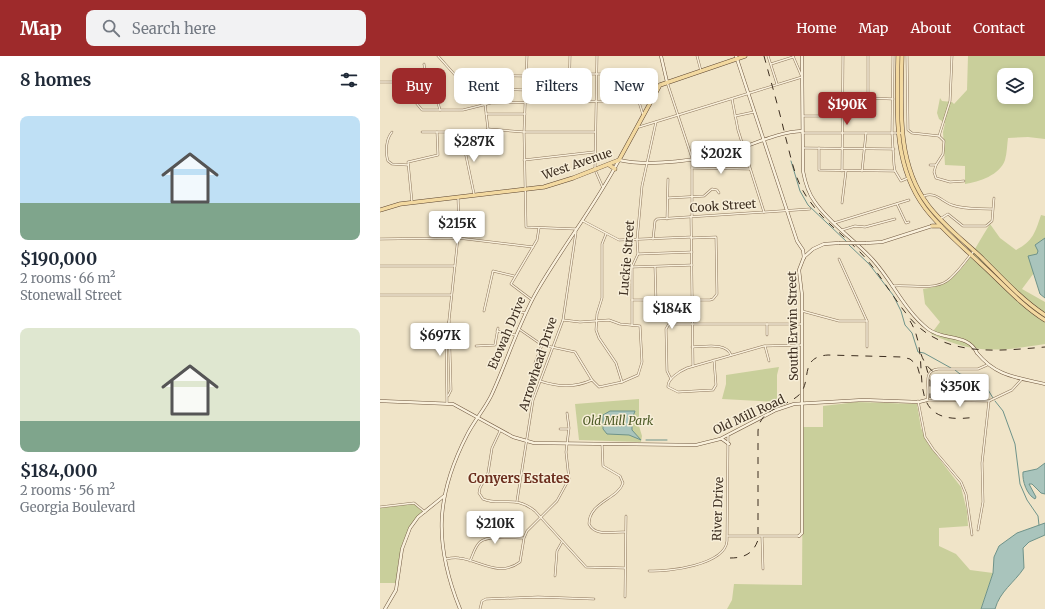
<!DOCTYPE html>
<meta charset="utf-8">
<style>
:root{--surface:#fff;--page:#f2f2f3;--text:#1f2937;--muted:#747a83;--accent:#9e2a2b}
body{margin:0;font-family:Merriweather,serif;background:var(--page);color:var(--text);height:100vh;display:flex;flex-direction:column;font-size:15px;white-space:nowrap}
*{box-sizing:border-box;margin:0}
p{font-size:13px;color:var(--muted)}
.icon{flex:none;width:22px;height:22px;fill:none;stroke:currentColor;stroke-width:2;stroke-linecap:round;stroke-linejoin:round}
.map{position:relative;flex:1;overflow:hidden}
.drawer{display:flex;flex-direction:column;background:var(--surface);width:380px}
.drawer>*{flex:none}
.banner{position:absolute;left:12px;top:12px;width:380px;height:36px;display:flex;gap:8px}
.tools{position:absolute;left:617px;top:12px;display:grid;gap:8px}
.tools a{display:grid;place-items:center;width:36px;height:36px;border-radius:8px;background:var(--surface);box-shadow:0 2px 6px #0003;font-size:20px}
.price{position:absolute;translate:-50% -34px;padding:0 9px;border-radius:4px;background:#fff;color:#222;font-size:13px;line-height:26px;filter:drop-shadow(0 1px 2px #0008)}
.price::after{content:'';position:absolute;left:50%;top:24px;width:12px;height:9px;margin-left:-6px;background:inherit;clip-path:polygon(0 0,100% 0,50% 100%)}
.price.on{background:var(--accent);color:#fff}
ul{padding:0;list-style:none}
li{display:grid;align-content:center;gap:8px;height:212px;padding:0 20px}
li span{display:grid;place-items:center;height:124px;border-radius:8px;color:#555}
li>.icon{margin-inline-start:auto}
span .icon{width:72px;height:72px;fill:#fffc;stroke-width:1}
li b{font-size:17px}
h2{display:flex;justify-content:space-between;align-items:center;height:48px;padding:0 20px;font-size:17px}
.pill{padding:0 14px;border-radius:8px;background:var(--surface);box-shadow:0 2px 6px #0003;font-size:14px;line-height:36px}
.pill.on{background:var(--accent);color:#fff}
header{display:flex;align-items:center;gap:24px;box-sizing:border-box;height:56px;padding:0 20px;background:var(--accent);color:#fff}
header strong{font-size:19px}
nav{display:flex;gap:22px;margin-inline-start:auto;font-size:14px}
.search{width:280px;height:36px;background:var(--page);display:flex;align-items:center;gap:10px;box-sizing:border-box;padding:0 14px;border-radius:8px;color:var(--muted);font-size:15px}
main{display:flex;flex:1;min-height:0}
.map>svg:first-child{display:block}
</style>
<header>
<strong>Map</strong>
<div class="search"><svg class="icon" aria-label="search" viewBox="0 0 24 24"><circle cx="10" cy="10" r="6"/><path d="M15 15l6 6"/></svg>Search here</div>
<nav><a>Home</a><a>Map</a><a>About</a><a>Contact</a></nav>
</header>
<main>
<section class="drawer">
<h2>8 homes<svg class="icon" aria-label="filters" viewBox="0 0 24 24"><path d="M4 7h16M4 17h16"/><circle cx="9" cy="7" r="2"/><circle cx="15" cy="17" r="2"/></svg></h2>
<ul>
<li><span style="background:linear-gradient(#bfe0f5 70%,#7fa58c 0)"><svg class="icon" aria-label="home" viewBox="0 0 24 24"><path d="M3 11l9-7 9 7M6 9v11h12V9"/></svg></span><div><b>$190,000</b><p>2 rooms · 66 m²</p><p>Stonewall Street</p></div></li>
<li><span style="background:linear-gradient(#dfe7d0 75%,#7fa58c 0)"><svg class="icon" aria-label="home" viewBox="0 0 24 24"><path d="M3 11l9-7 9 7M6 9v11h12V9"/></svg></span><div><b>$184,000</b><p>2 rooms · 56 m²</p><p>Georgia Boulevard</p></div></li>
</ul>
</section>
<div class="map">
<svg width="665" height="553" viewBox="0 0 665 553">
<rect width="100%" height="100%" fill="#f0e4c8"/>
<g fill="#c9cf9b" fill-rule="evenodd">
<path d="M588,0H665V83L648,81L628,82C627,89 627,97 625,104C620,119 599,126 585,128V110L565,109L563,76L565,67L559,63L557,57L560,42L562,45L572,46L574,48L587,34ZM624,19H646V41H624Z"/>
<path d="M661,159L665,160V202L642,233L665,246V288C619,295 595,299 551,278L560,266L545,248L543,233C581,229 591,197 610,168L620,182L636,194C653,185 655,177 661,159Z"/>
<path d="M399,311L397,319V346L342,343L346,328V319Z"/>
<path d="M259,343V370L262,380L261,386L199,384L195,348Z"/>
<path d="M477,346L537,348L541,372L548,388L581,431L587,455L588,470L559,472V490L576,498L590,514L613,517L601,553H347L352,544L354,528L422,529L423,371H443V350Z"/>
<path d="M32,448L37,449L43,455C20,480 20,495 16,527H0V452Z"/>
</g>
<g fill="#a9c4bc" stroke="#6f938a">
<path d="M665,182V242L660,238L648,200L657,198L658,195L655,189Z"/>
<path d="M230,355H255L252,363V374L261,384L249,379L227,378L223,373V359Z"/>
<path d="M665,407V438L661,437L652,428H649L656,441L655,443C647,439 642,425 643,416L657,413Z"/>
<path d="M665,467V479L649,486L643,492L644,512C634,527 620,535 615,553H601L613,517L614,501L619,490L637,477Z"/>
</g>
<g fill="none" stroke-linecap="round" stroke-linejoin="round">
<g stroke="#6f938a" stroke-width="1">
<path d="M411,105L420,135L428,149L467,186"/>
<path d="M469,189L489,208L513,239L521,255L525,269L532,277L538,296L544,297L571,312"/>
<path d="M575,314L580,318L602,324L613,342"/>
<path d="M615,345L623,355L635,388L640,428L647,444L658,460L659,469"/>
<path d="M266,384H287"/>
</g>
<defs>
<g id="street">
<path d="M58,0L75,19L146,20"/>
<path d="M147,0L144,76L146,171L196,173"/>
<path d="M317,0L321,15"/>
<path d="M388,0L397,28"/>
<path d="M488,0V42L513,43"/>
<path d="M513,0L512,77L514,109L515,115L521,125L528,122"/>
<path d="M527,0L528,74L532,77L559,80L564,85L563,98L556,109H550"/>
<path d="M44,8L46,24"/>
<path d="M391,8L413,1"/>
<path d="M190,18H236L256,36L263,59"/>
<path d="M101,19L102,48"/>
<path d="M46,24L53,29L60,54"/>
<path d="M0,26H19L42,54H83L111,47L229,45L280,29"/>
<path d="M287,26L312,102V160"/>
<path d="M101,33L146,34"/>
<path d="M352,43L358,74L384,156"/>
<path d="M36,45L39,29L45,24"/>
<path d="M189,46L190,0"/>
<path d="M105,48L108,73"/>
<path d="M106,58H145"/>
<path d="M355,60L374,56"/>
<path d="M423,60H463"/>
<path d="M259,71L422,21L413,0"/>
<path d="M12,76C6,83 5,96 8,105L12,108L28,109"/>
<path d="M42,76H104L108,73L144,76H215"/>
<path d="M81,76L94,138"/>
<path d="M422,77H522"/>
<path d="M559,80L570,45L572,0"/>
<path d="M424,92L514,93"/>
<path d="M439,92V114L515,115"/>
<path d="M144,104L214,96"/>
<path d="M556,109L554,116L556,122L570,126L584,125"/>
<path d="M215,112L217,0"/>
<path d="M312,112L370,113"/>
<path d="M462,115L463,0"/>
<path d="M482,115L486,77"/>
<path d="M216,116L223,132"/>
<path d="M544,140C556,135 562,146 572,149C585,154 599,152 612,153"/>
<path d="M288,142L324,140L332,133L337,134L339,137"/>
<path d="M32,146L28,106L58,99L57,76"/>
<path d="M462,147L466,115"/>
<path d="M517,148L526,167L529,166"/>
<path d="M311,160L313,310"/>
<path d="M287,163L288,123"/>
<path d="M560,163L568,158L583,170H606L612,165L614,142"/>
<path d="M203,165L239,184L311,181"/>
<path d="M454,167L529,144"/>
<path d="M462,174L475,170L485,171L515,163"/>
<path d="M226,178L222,188V242L217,258L216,274L219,282L236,307L242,326"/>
<path d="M0,183L78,182L153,191"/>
<path d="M273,183L275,165L277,163L430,153"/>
<path d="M258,198L312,196"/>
<path d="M459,203L487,265V291"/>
<path d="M0,210H75"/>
<path d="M252,211L312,209"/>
<path d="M275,211L276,244"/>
<path d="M512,230C528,228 552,235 567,225C577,218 585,205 594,195"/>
<path d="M0,239H71"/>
<path d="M152,244L131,228L157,184L159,172"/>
<path d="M252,244H330L333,243L337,238L336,181L311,182"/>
<path d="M133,254L145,257"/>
<path d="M104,255L113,215L134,220"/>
<path d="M422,255L459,265H487"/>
<path d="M387,268V279"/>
<path d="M252,269V211L258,198L257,184L262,130L276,66"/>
<path d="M139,273L162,289L195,296L212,324L219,331L242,326L258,319L262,306L260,270L240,268L229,264L200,266L183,264"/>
<path d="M117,275L135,279"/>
<path d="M96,290L115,289L118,272"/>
<path d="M385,290L389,305"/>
<path d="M312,291C324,291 346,286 351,299"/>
<path d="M334,304L336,329L333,334L298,336L288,331C287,323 300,315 307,312L384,290L422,289"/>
<path d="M155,307L162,289"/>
<path d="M607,309L598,313H558C541,315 551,333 547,344L609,345L632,334L642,323"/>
<path d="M291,323L287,315L286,273L289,268H422"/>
<path d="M160,325C178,331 194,332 212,324"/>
<path d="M68,340L71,334L69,264L79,172L78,142"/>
<path d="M538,345L545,381L553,393L581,426L586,438L592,479"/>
<path d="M67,347L66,273L69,265"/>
<path d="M180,373H188"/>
<path d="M120,375L112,392L108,417L100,432L99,437L103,443C122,451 134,438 155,455L206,511L245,512"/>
<path d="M222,388L223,410L240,420L243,427C238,443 209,446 209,468C215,481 234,475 245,476"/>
<path d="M137,445L153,344L183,264L196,176"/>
<path d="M0,451L34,447L45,456"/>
<path d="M598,474L603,446L602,407L609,345"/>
<path d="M348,480H419"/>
<path d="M382,481L383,513"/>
<path d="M66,503C70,502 74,501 79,502C99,504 119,522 140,506L144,482L147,475L177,445L189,423L186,396L189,372L187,357"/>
<path d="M90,505C93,499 95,490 100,486C108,479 133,482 143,482"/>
<path d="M269,515C288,516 345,509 347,485L348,380"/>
<path d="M175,520L177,495L182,486"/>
<path d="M245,541L246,460"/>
<path d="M100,553L102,545L106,543L158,541L214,543"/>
</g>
<g id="secondary">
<path d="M281,0L287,26"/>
<path d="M356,0L417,185L423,194L424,202"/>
<path d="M422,0L423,115C425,126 428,137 435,146C450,168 475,184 493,204C513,226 524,254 548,273C563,285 588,277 597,297"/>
<path d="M486,187L502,186L552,170"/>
<path d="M597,297C617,321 636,321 665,328"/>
<path d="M0,345L73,348L133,381L154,387L316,389L340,383L396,354L414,348L483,344L539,346L547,344"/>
<path d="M342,383L349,388"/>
<path d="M419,480L422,477V239L419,214L424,201L433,193L444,188L459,187"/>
<path d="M5,553L16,534L22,493L30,472L38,461L64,440"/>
<path d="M80,553C54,488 55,441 87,379C94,365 104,354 111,340C127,306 138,268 157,235C183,190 215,150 239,104C269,111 323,104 352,95C375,88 398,76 422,75"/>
</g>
<g id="primary">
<path d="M518,0C517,52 512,108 545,152C561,173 582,190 601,208C622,227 641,249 665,264"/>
<path d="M522,0C521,50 516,107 548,149C563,169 584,185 602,202C622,222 642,244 665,259"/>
<path d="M229,109L235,113"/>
<path d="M0,154L20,148L164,131L193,122L239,104L280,29L365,0"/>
<path d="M552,170H561"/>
</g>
</defs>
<use href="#street" stroke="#8d765c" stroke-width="2.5"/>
<use href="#secondary" stroke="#6f573f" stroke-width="3.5"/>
<use href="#primary" stroke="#5b4430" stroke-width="4.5"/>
<use href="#street" stroke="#faf1dc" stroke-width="1.5"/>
<use href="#secondary" stroke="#faf1dc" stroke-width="2.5"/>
<use href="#primary" stroke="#f3d9a0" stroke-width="3.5"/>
<g stroke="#3d2e20" stroke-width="1" stroke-dasharray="7 7" stroke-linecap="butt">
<path d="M384,0C391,26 399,53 405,79C411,101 415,126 429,144C445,168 470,183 488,205C503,223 514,243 529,261C563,302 618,295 665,291"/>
<path d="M530,265C556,306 516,373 596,361"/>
<path d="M541,298C548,319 565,323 584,323"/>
<path d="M546,310L550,325V342"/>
<path d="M350,502C364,502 373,498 378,484V375C380,351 406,352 420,338C432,324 419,301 448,299L522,301L530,303L537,309L541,323"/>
</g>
<defs>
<path id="secondary-bridge" d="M459,187H486"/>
</defs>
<use href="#secondary-bridge" stroke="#6f573f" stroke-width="3.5" stroke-linecap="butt"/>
<use href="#secondary-bridge" stroke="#faf1dc" stroke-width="2.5"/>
</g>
<g text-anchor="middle" stroke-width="3" stroke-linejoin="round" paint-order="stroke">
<g font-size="12" fill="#3d2e20" stroke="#f7eed8">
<text transform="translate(197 108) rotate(-19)" y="4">West Avenue</text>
<text transform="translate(343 150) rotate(-4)" y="4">Cook Street</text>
<text transform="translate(247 202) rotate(-85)" y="4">Luckie Street</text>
<text transform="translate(413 270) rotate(-91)" y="4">South Erwin Street</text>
<text transform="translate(127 277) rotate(-67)" y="4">Etowah Drive</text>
<text transform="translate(158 308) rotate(-72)" y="4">Arrowhead Drive</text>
<text transform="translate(369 359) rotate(-25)" y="4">Old Mill Road</text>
<text transform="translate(338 453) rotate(-88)" y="4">River Drive</text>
</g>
<g font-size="12" font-style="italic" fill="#4d5a26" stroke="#f7eed8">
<text x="238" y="369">Old Mill Park</text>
</g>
<g font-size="13" font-weight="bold" fill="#6b2e1e" stroke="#f7eed8">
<text x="139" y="427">Conyers Estates</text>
</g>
</g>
</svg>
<div class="tools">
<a><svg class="icon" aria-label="layers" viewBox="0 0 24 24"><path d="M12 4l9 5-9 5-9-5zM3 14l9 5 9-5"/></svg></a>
</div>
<b class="price on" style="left:467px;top:70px">$190K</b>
<b class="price" style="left:94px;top:107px">$287K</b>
<b class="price" style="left:341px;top:119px">$202K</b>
<b class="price" style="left:77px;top:189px">$215K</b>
<b class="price" style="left:292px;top:274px">$184K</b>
<b class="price" style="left:60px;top:301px">$697K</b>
<b class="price" style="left:580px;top:352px">$350K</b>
<b class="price" style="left:115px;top:489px">$210K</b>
<div class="banner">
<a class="pill on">Buy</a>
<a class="pill">Rent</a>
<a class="pill">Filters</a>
<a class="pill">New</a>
</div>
</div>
</main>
